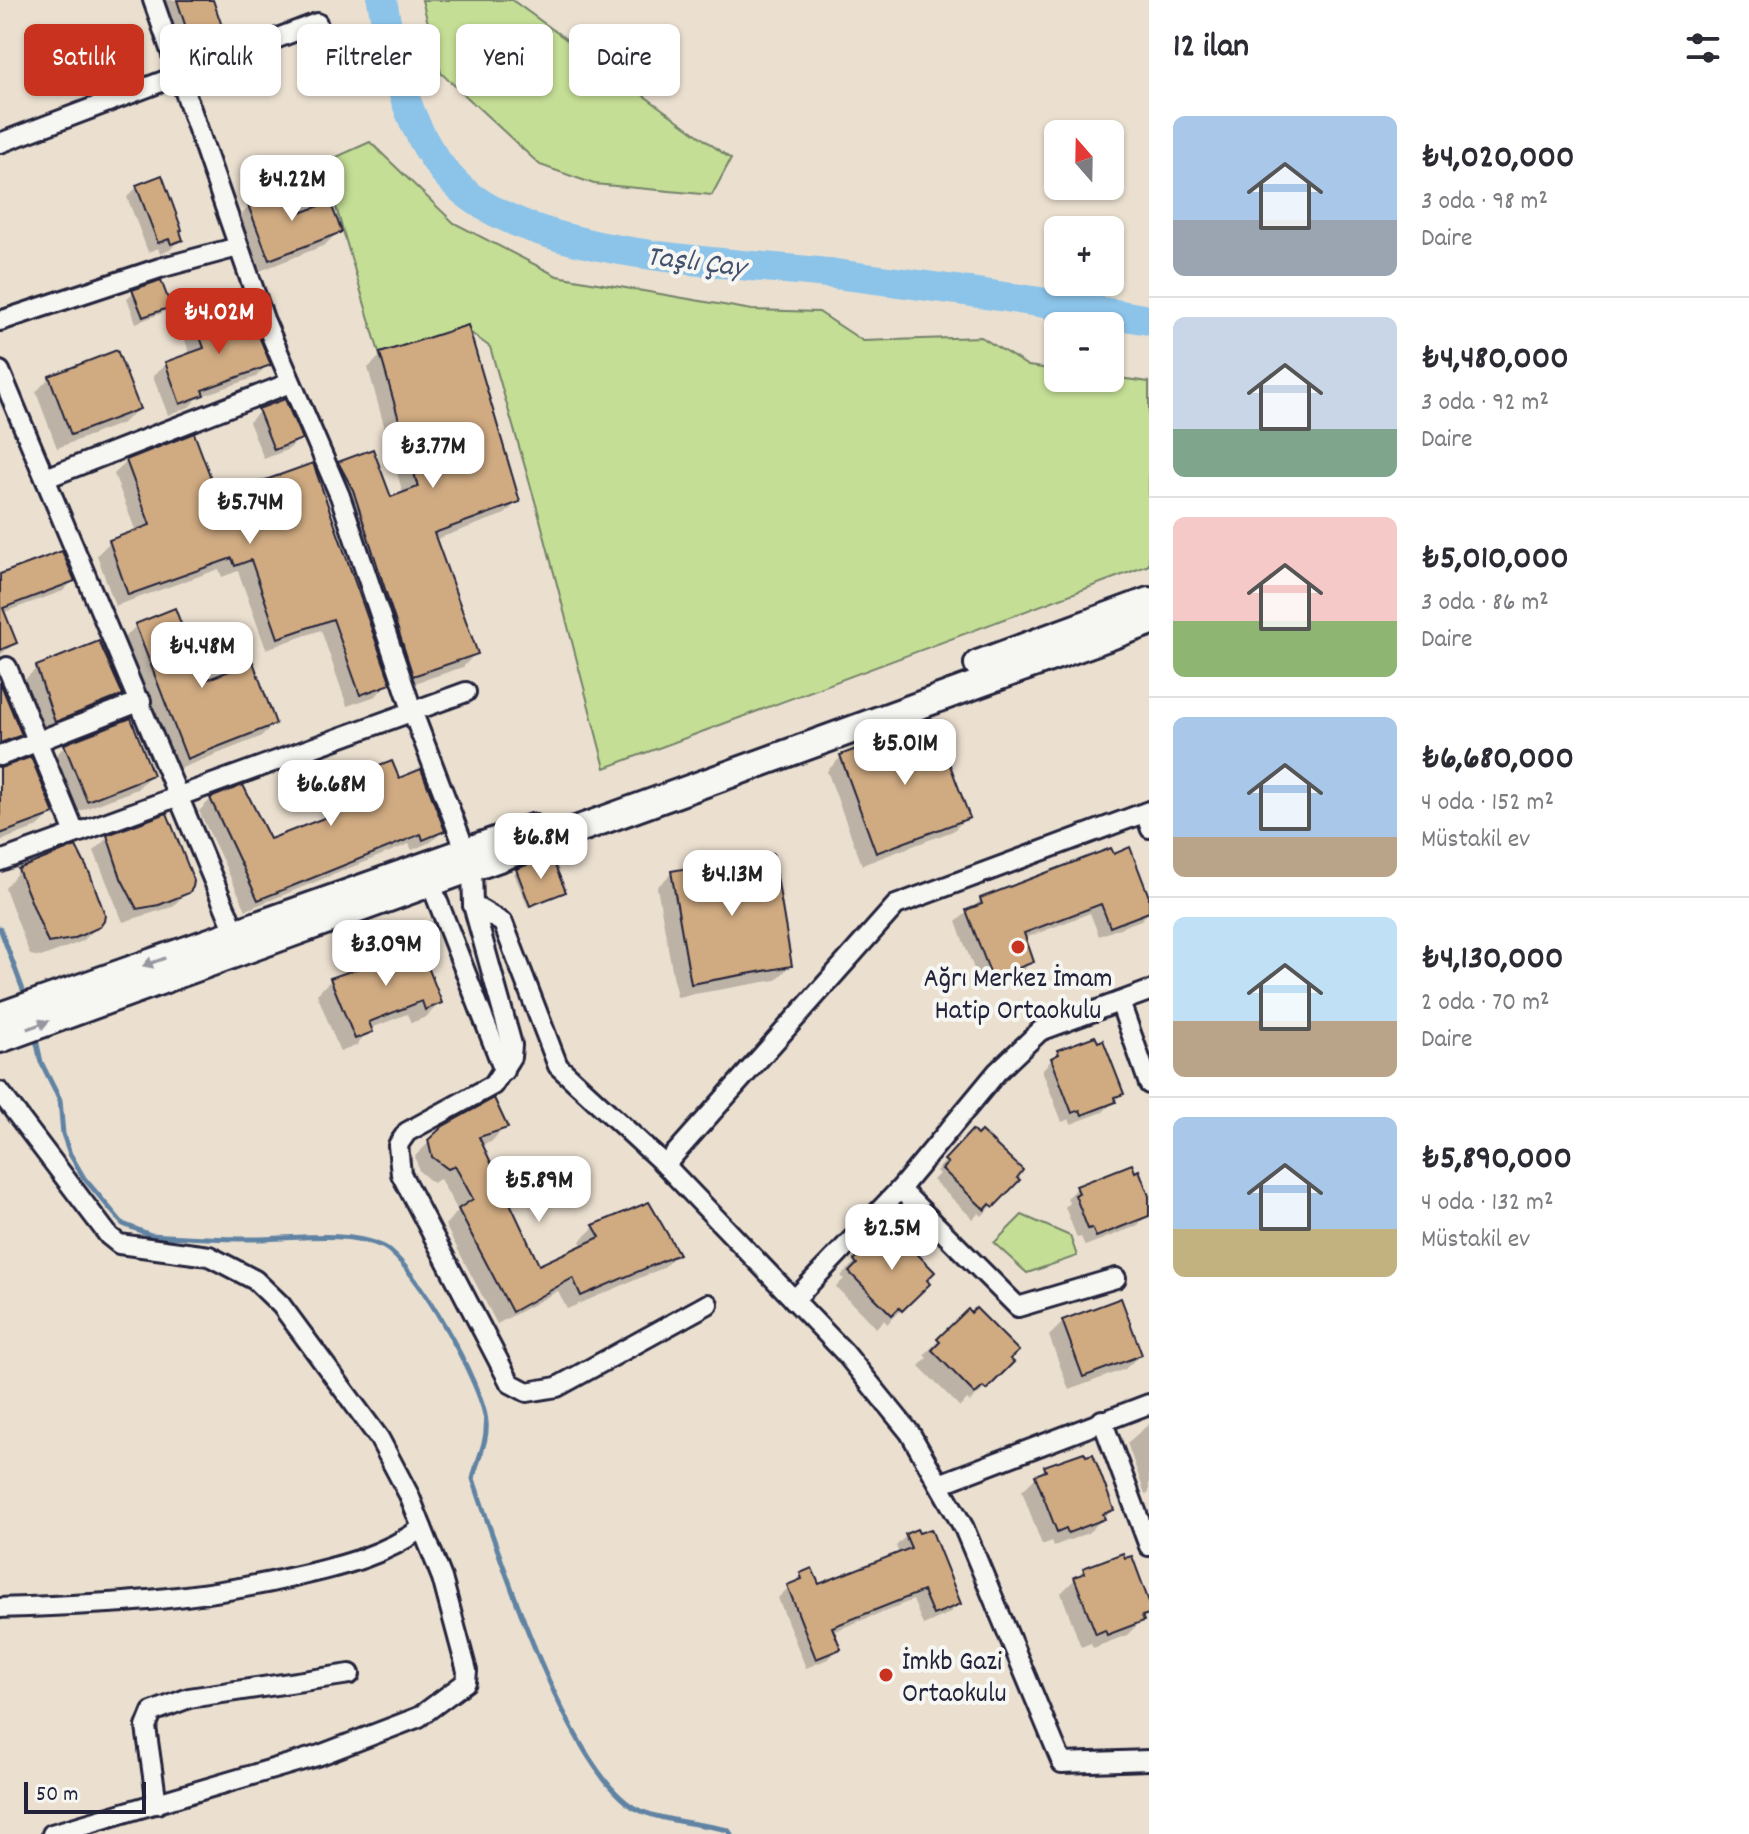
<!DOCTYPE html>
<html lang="tr">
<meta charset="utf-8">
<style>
:root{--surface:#fff;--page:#f2f2f3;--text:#2b2b33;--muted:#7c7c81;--line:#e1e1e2;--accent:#c8321e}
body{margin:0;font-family:Dekko,sans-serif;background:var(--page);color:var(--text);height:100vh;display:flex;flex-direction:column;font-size:30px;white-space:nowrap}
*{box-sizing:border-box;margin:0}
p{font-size:26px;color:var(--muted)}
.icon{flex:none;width:44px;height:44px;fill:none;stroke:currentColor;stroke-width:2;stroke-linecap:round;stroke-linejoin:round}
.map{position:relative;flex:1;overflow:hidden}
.side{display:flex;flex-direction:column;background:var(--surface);width:600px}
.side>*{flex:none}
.guide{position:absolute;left:24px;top:24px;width:760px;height:72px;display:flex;gap:16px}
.needle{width:52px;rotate:340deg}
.buttons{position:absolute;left:1044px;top:120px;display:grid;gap:16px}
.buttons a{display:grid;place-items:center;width:80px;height:80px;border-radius:12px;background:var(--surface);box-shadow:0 2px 6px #0004;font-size:40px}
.scale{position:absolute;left:24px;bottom:20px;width:122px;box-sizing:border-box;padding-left:8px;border:4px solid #22223b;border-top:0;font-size:22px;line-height:28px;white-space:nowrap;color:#22223b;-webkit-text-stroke:6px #f6f6f2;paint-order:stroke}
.price{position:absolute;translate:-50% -68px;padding:0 18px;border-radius:16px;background:#fff;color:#222;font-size:26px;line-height:52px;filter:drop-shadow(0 2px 4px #0008)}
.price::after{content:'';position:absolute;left:50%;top:48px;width:24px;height:18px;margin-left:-12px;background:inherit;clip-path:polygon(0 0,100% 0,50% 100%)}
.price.active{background:var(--accent);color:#fff}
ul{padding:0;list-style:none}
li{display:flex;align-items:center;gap:24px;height:200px;padding:0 24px}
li+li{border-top:2px solid var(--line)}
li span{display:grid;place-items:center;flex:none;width:224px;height:160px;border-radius:12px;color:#555}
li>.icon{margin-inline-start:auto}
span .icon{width:96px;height:96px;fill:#fffc;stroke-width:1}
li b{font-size:34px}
h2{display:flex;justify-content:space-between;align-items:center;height:96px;padding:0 24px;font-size:34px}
.chip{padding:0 28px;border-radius:12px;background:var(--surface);box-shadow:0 2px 6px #0004;font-size:28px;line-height:72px}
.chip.active{background:var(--accent);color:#fff}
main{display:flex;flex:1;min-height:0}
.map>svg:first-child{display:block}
</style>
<main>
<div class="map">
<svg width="1149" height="1834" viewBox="0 0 1149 1834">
<rect width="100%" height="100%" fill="#ebe0d0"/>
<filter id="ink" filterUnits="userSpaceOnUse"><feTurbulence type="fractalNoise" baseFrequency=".0125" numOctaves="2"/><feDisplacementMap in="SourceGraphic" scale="16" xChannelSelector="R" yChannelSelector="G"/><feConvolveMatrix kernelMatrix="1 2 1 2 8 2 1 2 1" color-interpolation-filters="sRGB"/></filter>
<g filter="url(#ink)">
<g fill="#c4de95" stroke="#738068" stroke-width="2">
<path d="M422,0H512L731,159L712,195L594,184L540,165L441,73Z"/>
<path d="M370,142L454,223L557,276L752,310L819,312L863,341L981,337L1028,366L1058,370V378L1110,377L1149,382V565L605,768L537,508L490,347L467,330L380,356L323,163Z"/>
<path d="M1022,1215L1070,1236L1077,1256L1027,1273L994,1243Z"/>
</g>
<g fill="#0003">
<path d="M163,0H211L220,28L206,42L176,52L159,4Z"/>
<path d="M137,187L180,239L170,250L160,254L158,248L148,252L127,197Z"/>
<path d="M249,207L302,214L339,231L325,245L255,273L235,221Z"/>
<path d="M134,292L169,306L162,313L136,323L127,298Z"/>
<path d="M197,328L268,364L256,377L199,397L189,407L168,415L153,376L166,364L190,355L185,340Z"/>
<path d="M381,355L518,501L505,514L434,540L476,653L463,667L400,688L326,476L339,463L390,499L403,494L368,368Z"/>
<path d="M50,377L138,409L123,423L57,448L36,392Z"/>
<path d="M260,411L300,438L289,449L264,459L249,422Z"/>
<path d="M127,461L217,499L312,466L388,683L376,696L347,706L321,630L266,649L238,571L222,577L219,569L115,606L97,555L110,542L136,532L114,474Z"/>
<path d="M0,579L73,581L63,591L2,613L15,643L0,655Z"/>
<path d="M136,626L202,683L274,724L260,737L174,771L123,639Z"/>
<path d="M37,668L120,695L106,709L41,735L22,682Z"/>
<path d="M0,687L19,734L0,751Z"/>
<path d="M65,746L151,775L137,789L72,814L51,760Z"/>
<path d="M841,757L967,817L953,831L862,865L827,771Z"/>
<path d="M0,770L52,813L37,827L0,841Z"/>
<path d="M336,772L397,781L443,831L431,842L412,850L409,844L246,910L199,811L211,799L269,842L337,815L324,783Z"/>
<path d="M108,837L187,892L172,907L123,922L94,851Z"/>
<path d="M21,868L98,926L83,941L41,957L30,955L5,888Z"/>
<path d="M517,871L563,892L528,907L514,874Z"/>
<path d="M672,873L790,966L776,980L677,997L657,887Z"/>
<path d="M981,900L1149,903V912L1141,920L1099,936L1090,913L1023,939L1032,961L1022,972L981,987L956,922Z"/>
<path d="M399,951L440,1003L426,1017L411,1023L407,1014L369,1029L356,1046L340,1052L317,994L331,980L391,959Z"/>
<path d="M1059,1052L1122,1094L1103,1112L1071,1124L1069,1119L1062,1122L1042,1070Z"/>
<path d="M505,1127L491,1142L480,1145L538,1268L583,1247L580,1241L594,1227L649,1205L677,1254L663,1268L567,1309L558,1291L497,1324L445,1225L458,1211L440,1179L433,1183L419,1171L415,1156L444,1128Z"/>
<path d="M972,1133L1017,1180L982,1216L979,1213L973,1219L933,1180L939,1174L936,1171Z"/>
<path d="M1078,1187L1149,1201L1147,1215L1137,1226L1085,1246L1081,1237L1077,1238L1065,1207L1069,1203L1067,1198Z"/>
<path d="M884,1233L914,1298L887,1324L884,1320L876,1328L836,1287L844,1279L841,1276Z"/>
<path d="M968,1312L1008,1359L997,1377L970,1402L967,1399L960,1407L919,1366L927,1358L924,1355Z"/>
<path d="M1063,1322L1140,1355L1125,1369L1069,1390L1049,1336Z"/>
<path d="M1149,1424V1493L1145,1494L1127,1443Z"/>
<path d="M1045,1468L1112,1510L1088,1533L1054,1546L1052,1541L1042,1545L1022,1491Z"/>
<path d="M930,1531L959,1604L948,1614L923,1625L913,1600L832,1632L839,1649L828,1659L806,1668L778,1598L801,1575L817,1587L899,1555L896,1546L906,1536Z"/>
<path d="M1084,1570L1149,1607V1613L1127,1635L1093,1648L1091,1643L1081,1647L1061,1593Z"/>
</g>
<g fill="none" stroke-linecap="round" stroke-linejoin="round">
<g stroke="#6183a3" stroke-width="5">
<path d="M0,928L26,998"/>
<path d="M35,1035L41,1062L60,1100L63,1134L70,1154L84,1178L123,1224L151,1235C183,1237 216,1239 248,1239C289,1240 343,1229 382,1246C413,1260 484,1387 486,1422C488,1442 477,1459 473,1479C500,1557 567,1766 633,1807C654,1820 703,1824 728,1830L731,1834"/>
</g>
<path stroke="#8bc3e9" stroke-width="30" d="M382,0C394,65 408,140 459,187C540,261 737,261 843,275C946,288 1047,302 1149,320"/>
</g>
<g fill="#d0ab82" stroke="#22223b" stroke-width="2">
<path d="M177,0H213L223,29L190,40Z"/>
<path d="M162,175L182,230L180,231L183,240L171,244L169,239L158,243L136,185Z"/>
<path d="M294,188L303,212L330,202L342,232L269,260L248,205Z"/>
<path d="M161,280L171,307L143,317L132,290Z"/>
<path d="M247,307L271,365L202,390L204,395L180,404L165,362L204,348L196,326Z"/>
<path d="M468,325L520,502L434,533L478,654L413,676L353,490L338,462L373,449L391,497L418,487L380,353Z"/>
<path d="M117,350L140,409L71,435L49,376Z"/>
<path d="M285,399L302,439L274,450L258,409Z"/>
<path d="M194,433L218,497L313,463L391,684L360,695L333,619L278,638L251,560L235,566L232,558L128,595L109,540L150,525L126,460Z"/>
<path d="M62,551L75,581L3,608L17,643L0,650V574Z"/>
<path d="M175,608L203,681L253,662L276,724L187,759L135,624Z"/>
<path d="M99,641L123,695L55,722L36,666Z"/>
<path d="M0,682L22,735L0,743Z"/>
<path d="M131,718L153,775L87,801L64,744Z"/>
<path d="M933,720L970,818L876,853L840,755Z"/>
<path d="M31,757L54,814L0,834V768Z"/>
<path d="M360,760L364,772L392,761L399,778L421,769L445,831L423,840L421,834L258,900L210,798L243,785L270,839L350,808L335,770Z"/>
<path d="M167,813L194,881L193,887L189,893L159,905L137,909L121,878L107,835Z"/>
<path d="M76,846L90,874L105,915L104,921L100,927L73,939L48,943L18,869Z"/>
<path d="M1130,847L1149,897V912L1110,927L1101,904L1024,933L1034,962L992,978L966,910L982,904L980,898L1111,848L1114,854Z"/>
<path d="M773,853L792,966L691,984L671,871Z"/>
<path d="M551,856L566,892L530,906L516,869Z"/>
<path d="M418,941L442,1003L425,1010L422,1001L369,1022L373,1032L355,1039L330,978L400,954L398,949Z"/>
<path d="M1095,1036L1098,1042L1103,1040L1124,1094L1115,1097L1116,1102L1082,1115L1080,1110L1072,1113L1051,1058L1059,1054L1057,1050Z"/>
<path d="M494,1098L508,1128L479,1137L539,1265L600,1237L593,1225L649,1202L679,1254L581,1296L573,1278L512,1312L458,1209L473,1199L455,1166L448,1169L432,1157L428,1140L443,1126Z"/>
<path d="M972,1130L977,1135L981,1131L1023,1170L1017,1178L1020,1180L994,1207L990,1204L985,1210L942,1169L948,1163L944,1160Z"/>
<path d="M1132,1164L1135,1172L1139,1170L1149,1196V1216L1096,1237L1092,1228L1088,1229L1075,1195L1079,1193L1076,1186Z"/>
<path d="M893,1229L935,1272L927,1280L930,1284L902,1311L899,1308L892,1315L849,1272L857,1264L854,1260L884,1230L888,1234Z"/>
<path d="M1121,1298L1142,1355L1083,1377L1062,1320Z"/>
<path d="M976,1308L1019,1351L1010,1359L1014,1362L986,1390L983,1387L975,1394L932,1350L940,1342L937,1339L968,1309L971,1313Z"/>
<path d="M1084,1452L1086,1456L1093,1454L1114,1510L1103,1514L1105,1519L1068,1533L1066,1528L1057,1532L1035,1475L1046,1471L1044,1466Z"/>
<path d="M917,1529L919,1533L931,1529L961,1604L933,1615L923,1591L832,1627L841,1649L816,1659L787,1585L802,1579L800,1573L812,1568L819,1584L911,1548L905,1534Z"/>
<path d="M1123,1553L1125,1558L1132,1556L1149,1602V1614L1142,1616L1144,1621L1107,1635L1105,1630L1096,1634L1074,1577L1085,1573L1083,1568Z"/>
</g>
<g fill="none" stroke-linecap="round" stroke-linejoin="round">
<defs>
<path id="pedestrian" d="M1143,813L1149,830"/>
<g id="minor">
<path d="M153,0L264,319L340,496L413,713L466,852L472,869L473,905L512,1045L511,1057L493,1085L407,1132L398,1145L401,1174L510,1383L527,1392L557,1387L708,1304"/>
<path d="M0,143L317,23"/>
<path d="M0,321L160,268L238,247"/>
<path d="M0,371L236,934"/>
<path d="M46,478L290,383"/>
<path d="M7,667L75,833"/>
<path d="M0,756L141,701"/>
<path d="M0,861L466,692"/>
<path d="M431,884L504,1071"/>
<path d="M473,905L503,923L558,1066L665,1165L845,1353L910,1433L964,1528L1062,1763L1149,1760"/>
<path d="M1120,1002L1149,1084"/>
<path d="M0,1092L109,1236L119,1244L209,1256L255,1280L281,1305L379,1438L409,1495L442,1578L467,1671L466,1682L419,1717L320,1755L52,1834"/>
<path d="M665,1165L896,905L1149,811"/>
<path d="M900,1189L1018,1307L1116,1278"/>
<path d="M794,1300L900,1189L997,1072L1040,1031L1149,991"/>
<path d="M1102,1420L1149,1546"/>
<path d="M942,1483L1149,1404"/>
<path d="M0,1608C106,1604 193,1601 298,1576C342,1566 385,1555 422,1528"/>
<path d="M157,1804L146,1727L152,1712L189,1698L350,1674"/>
</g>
<g id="secondary">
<path d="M978,664L1149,601"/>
<path d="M0,1016L532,828"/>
<path d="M0,1039L1149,622"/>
</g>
</defs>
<use href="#pedestrian" stroke="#22223b" stroke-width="20"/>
<use href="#minor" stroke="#22223b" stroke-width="24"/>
<use href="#secondary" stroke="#22223b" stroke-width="32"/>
<use href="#pedestrian" stroke="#f6f6f2" stroke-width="14"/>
<use href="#minor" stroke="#f6f6f2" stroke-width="18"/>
<use href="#secondary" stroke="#f6f6f2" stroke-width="26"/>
</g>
<defs><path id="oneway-solid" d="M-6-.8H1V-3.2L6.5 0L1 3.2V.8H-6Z" transform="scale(2)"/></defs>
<g fill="#9797a0">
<use href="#oneway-solid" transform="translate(154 962) rotate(161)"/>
<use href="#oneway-solid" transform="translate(38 1025) rotate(-20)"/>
</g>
</g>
<g fill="#c8321e" stroke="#f6f6f2" stroke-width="3">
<circle cx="1018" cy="947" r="8"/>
<circle cx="886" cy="1675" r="8"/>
</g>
<g text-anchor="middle" stroke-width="8" stroke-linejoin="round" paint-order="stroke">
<g font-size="28" fill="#22223b" stroke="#f6f6f2">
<text x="1018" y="986">Ağrı Merkez İmam<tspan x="1018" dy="32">Hatip Ortaokulu</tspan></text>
<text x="902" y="1669" text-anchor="start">İmkb Gazi<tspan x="902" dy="32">Ortaokulu</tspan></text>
</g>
<g font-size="30" font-style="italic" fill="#42526f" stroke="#f6f6f2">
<text transform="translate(696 260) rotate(7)" y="10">Taşlı Çay</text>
</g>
</g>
</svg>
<div class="buttons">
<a><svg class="needle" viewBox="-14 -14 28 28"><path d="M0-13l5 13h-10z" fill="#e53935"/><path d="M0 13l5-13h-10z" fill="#7c7c81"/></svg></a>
<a>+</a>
<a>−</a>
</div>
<div class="scale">50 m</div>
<b class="price" style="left:292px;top:223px">₺4.22M</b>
<b class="price active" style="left:219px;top:356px">₺4.02M</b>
<b class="price" style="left:433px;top:490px">₺3.77M</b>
<b class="price" style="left:250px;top:546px">₺5.74M</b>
<b class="price" style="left:202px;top:690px">₺4.48M</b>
<b class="price" style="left:905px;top:787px">₺5.01M</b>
<b class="price" style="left:331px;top:828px">₺6.68M</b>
<b class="price" style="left:541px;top:881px">₺6.8M</b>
<b class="price" style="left:732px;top:918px">₺4.13M</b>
<b class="price" style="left:386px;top:988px">₺3.09M</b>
<b class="price" style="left:539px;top:1224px">₺5.89M</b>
<b class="price" style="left:892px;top:1272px">₺2.5M</b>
<div class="guide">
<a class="chip active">Satılık</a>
<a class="chip">Kiralık</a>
<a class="chip">Filtreler</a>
<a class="chip">Yeni</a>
<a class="chip">Daire</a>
</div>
</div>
<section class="side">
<h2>12 ilan<svg class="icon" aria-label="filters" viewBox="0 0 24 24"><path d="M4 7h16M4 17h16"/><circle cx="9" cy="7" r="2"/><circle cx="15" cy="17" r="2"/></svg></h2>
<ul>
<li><span style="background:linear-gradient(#a9c7e8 65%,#9aa5b1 0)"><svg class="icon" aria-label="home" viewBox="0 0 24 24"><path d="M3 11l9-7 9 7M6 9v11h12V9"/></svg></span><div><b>₺4,020,000</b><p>3 oda · 98 m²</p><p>Daire</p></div></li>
<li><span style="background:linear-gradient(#c9d6e8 70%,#7fa58c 0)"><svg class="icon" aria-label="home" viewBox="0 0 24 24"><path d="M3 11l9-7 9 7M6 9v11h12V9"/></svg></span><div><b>₺4,480,000</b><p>3 oda · 92 m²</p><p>Daire</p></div></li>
<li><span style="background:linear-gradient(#f6c9c9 65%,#8fb573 0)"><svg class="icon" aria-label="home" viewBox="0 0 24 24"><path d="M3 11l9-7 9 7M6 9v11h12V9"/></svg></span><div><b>₺5,010,000</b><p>3 oda · 86 m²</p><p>Daire</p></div></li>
<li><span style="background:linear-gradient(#a9c7e8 75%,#b9a48a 0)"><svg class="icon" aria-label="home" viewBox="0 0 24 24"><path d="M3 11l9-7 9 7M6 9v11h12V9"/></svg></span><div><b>₺6,680,000</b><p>4 oda · 152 m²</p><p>Müstakil ev</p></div></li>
<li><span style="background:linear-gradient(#bfe0f5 65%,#b9a48a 0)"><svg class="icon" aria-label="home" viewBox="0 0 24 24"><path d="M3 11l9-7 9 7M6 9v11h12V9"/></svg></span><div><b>₺4,130,000</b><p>2 oda · 70 m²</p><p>Daire</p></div></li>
<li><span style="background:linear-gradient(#a9c7e8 70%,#c2b280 0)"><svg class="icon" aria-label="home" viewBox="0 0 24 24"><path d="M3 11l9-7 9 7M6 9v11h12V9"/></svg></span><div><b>₺5,890,000</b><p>4 oda · 132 m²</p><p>Müstakil ev</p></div></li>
</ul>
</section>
</main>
